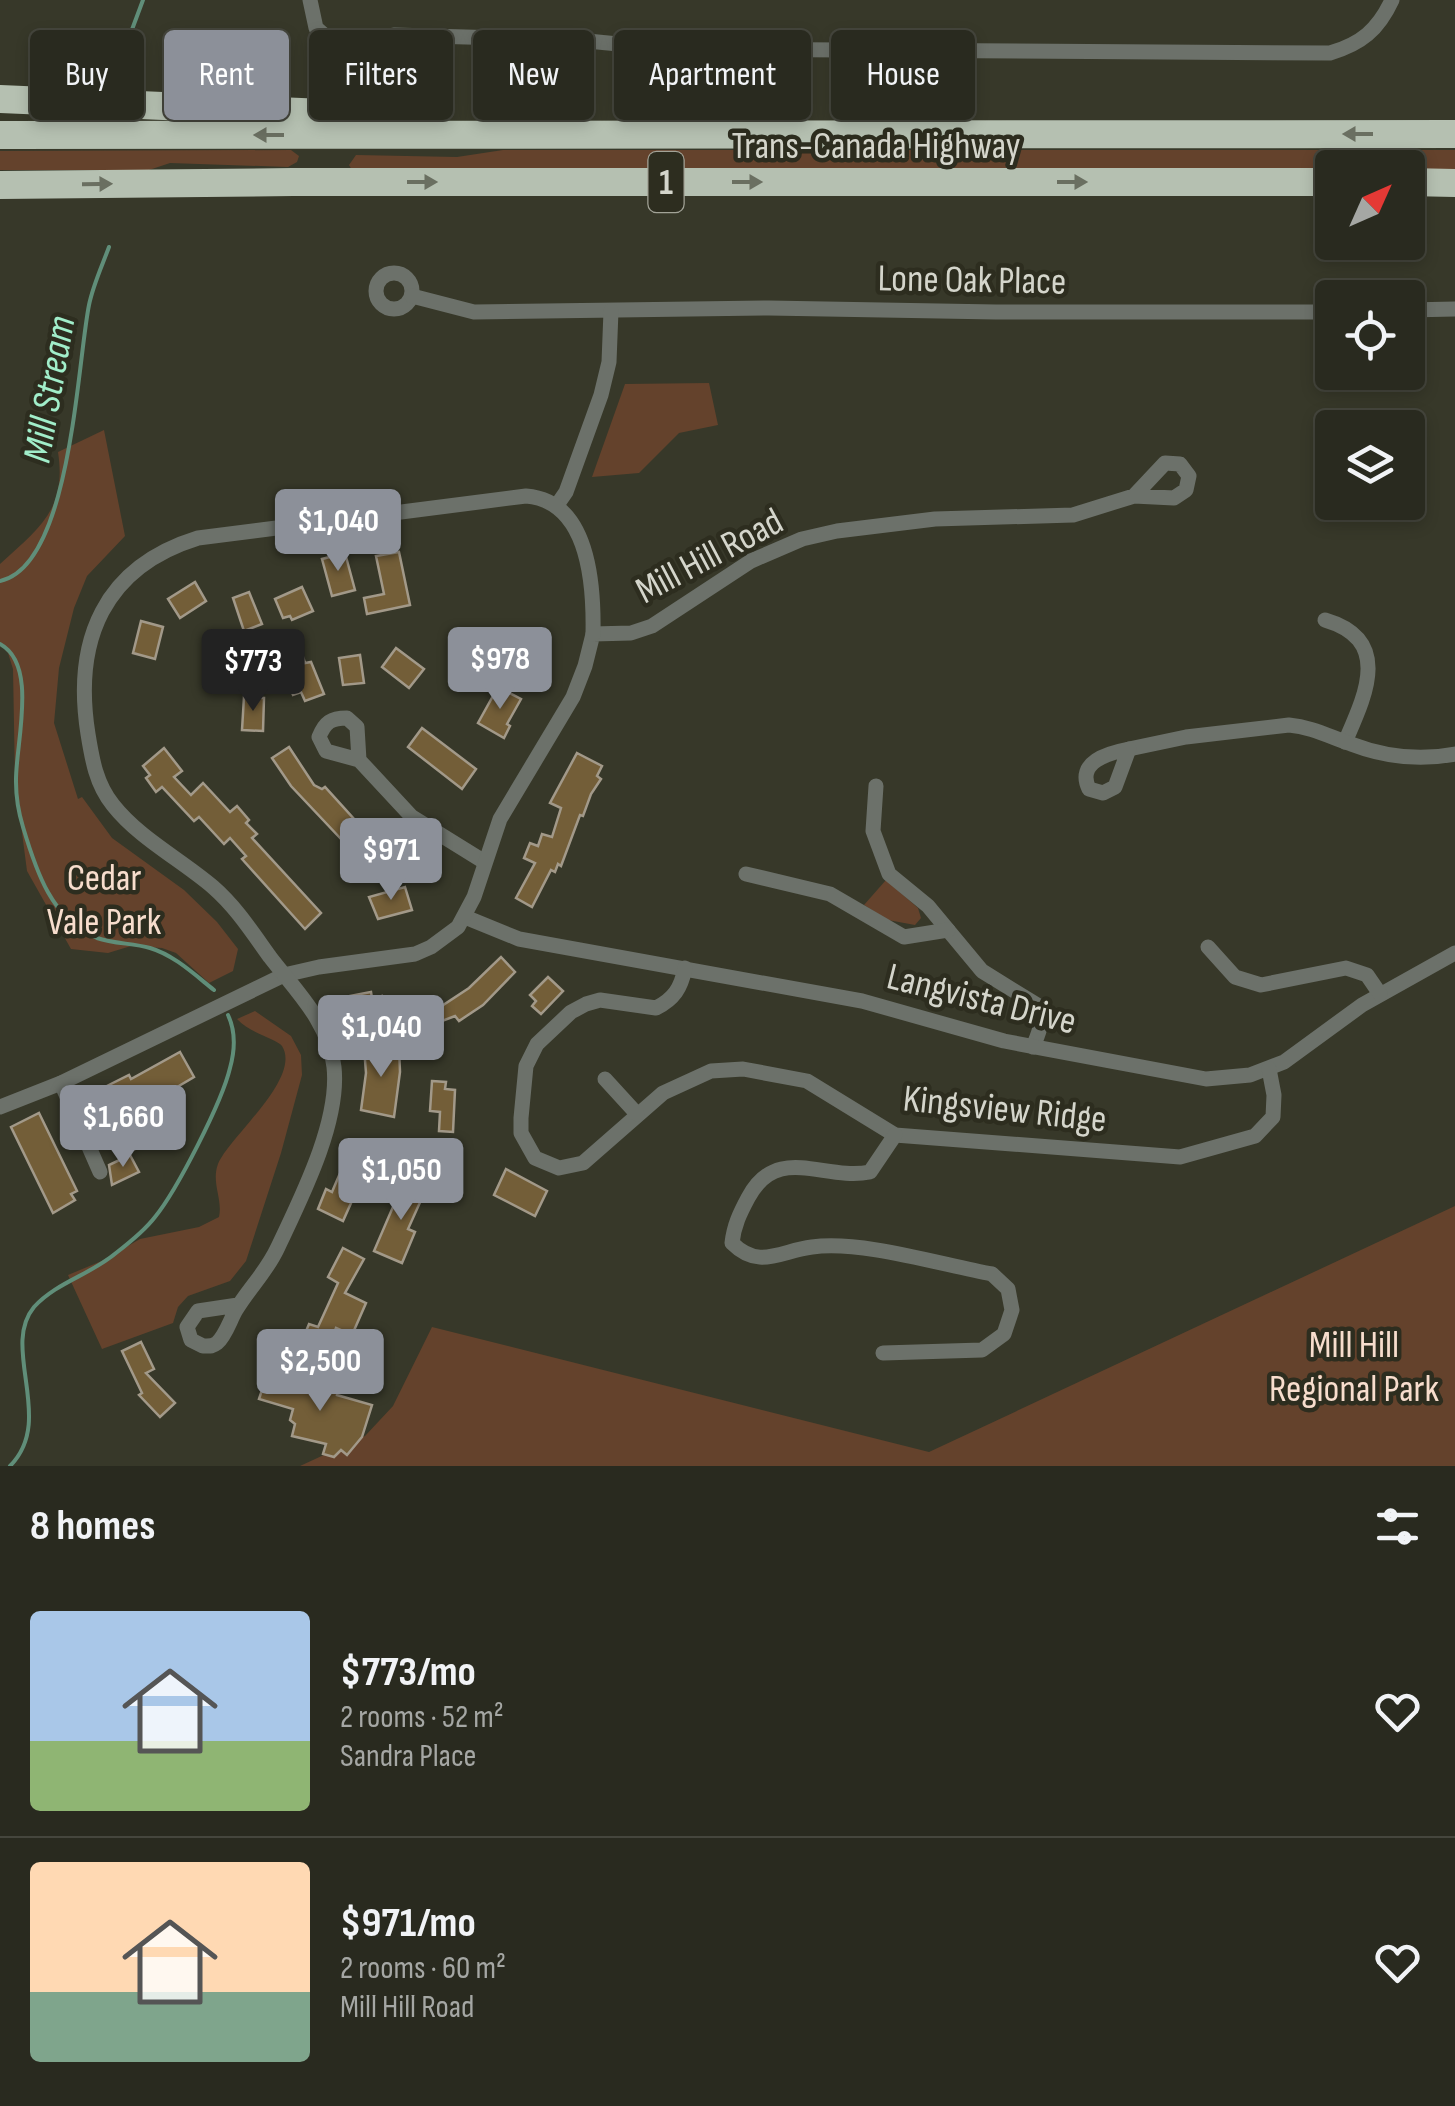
<!DOCTYPE html>
<meta charset="utf-8">
<style>
:root{--surface:#292a1f;--page:#35362c;--text:#f1f3f6;--muted:#a5a7a4;--line:#45463d;--accent:#8c9099}
body{margin:0;font-family:"Sofia Sans Condensed",sans-serif;background:var(--page);color:var(--text);height:100vh;display:flex;flex-direction:column;font-size:38px;white-space:nowrap}
*{box-sizing:border-box;margin:0}
p{font-size:32px;color:var(--muted)}
.icon{flex:none;width:55px;height:55px;fill:none;stroke:currentColor;stroke-width:2;stroke-linecap:round;stroke-linejoin:round}
.map{position:relative;height:1466px;overflow:hidden}
.details{display:flex;flex-direction:column;background:var(--surface);flex:1}
.details>*{flex:none}
.banner{position:absolute;left:30px;top:30px;width:1395px;height:90px;display:flex;gap:20px}
.needle{width:65px;rotate:45deg}
.controls{position:absolute;left:1315px;top:150px;display:grid;gap:20px}
.controls a{display:grid;place-items:center;width:110px;height:110px;border-radius:10px;background:var(--surface);box-shadow:0 5px 15px #0003,0 0 0 2px var(--line);font-size:50px}
.price{position:absolute;translate:-50% -85px;padding:0 22px;border-radius:10px;background:var(--accent);color:#fff;font-size:32px;line-height:65px;filter:drop-shadow(0 2px 5px #0008)}
.price::after{content:'';position:absolute;left:50%;top:60px;width:30px;height:22px;margin-left:-15px;background:inherit;clip-path:polygon(0 0,100% 0,50% 100%)}
.price.current{background:#222;color:#fff}
ul{padding:0;list-style:none}
li{display:flex;align-items:center;gap:30px;height:250px;padding:0 30px}
li+li{border-top:2px solid var(--line)}
li span{display:grid;place-items:center;flex:none;width:280px;height:200px;border-radius:10px;color:#555}
li>.icon{margin-inline-start:auto}
span .icon{width:120px;height:120px;fill:#fffc;stroke-width:1}
li b{font-size:42px}
h2{display:flex;justify-content:space-between;align-items:center;height:120px;padding:0 30px;font-size:42px}
.pill{padding:0 35px;border-radius:10px;background:var(--surface);box-shadow:0 5px 15px #0003,0 0 0 2px var(--line);font-size:35px;line-height:90px}
.pill.current{background:var(--accent);color:#fff}
.map>svg:first-child{display:block}
</style>
<div class="map">
<svg width="1455" height="1466" viewBox="0 0 1455 1466">
<rect width="100%" height="100%" fill="#373829"/>
<g fill="#64422c">
<path d="M291,150L299,156L297,162L288,167L170,163L149,170H0V151Z"/>
<path d="M503,150H1455V171H1408V168H1332V171L352,170L349,165L356,155L457,157Z"/>
<path d="M709,383L718,425L679,433L639,473L592,477L625,384Z"/>
<path d="M104,430L125,536L87,576L74,608L59,668L54,723L78,799L82,797L112,838L184,890L217,922L238,949L233,971L209,983L176,953L162,948L131,946L108,953L71,949L27,871L15,779L13,669L8,653L0,644V564C39,528 67,510 58,452Z"/>
<path d="M886,880L918,908L921,918L915,925L888,920L864,905Z"/>
<path d="M255,1011L291,1036L301,1055L302,1075L281,1153L246,1261L230,1281L188,1296L178,1307L173,1323L102,1349L68,1275L104,1260L140,1239L199,1227L219,1217C223,1199 211,1183 218,1164C230,1136 302,1078 282,1046C277,1039 251,1034 237,1019Z"/>
<path d="M1455,1206V1466H300L365,1436L393,1406L432,1327L929,1452Z"/>
</g>
<g fill="none" stroke-linecap="round" stroke-linejoin="round">
<g stroke="#608e79" stroke-width="4">
<path d="M125,83L124,51L143,0"/>
<path d="M0,581C71,566 77,364 89,305C93,285 102,266 109,247"/>
<path d="M0,644C39,665 15,745 16,782C16,796 19,814 23,827C36,871 52,920 97,938C114,944 133,943 150,948C174,955 195,975 214,990"/>
<path d="M10,1466C56,1420 0,1348 34,1307C57,1282 90,1275 116,1253C129,1243 145,1230 155,1217C177,1190 222,1102 230,1068C235,1050 236,1032 228,1015"/>
</g>
</g>
<g fill="#735e38" stroke="#a29989" stroke-width="2.5">
<path d="M399,552L410,605L367,614L364,598L384,594L376,556Z"/>
<path d="M345,553L355,590L332,596L322,559Z"/>
<path d="M195,582L206,601L180,618L168,599Z"/>
<path d="M302,587L313,611L292,620L290,616L283,618L275,599Z"/>
<path d="M249,592L262,624L244,631L233,598Z"/>
<path d="M141,621L163,627L155,659L133,653Z"/>
<path d="M396,648L424,669L409,688L382,667Z"/>
<path d="M360,655L364,683L343,685L339,658Z"/>
<path d="M303,657L305,663L311,662L324,694L305,701L301,692L293,695L282,669Z"/>
<path d="M498,687L521,699L507,724L510,726L504,738L478,723Z"/>
<path d="M244,697L264,698L263,731L242,730Z"/>
<path d="M422,728L476,769L462,789L408,747Z"/>
<path d="M289,747L314,785L322,789L325,787L374,841L358,857L291,786L272,758Z"/>
<path d="M164,748L182,771L174,777L191,795L203,783L230,812L237,806L249,820L246,823L257,834L252,838L321,913L305,929L242,859L246,856L230,838L224,844L199,817L194,821L162,787L156,792L146,778L150,775L143,766Z"/>
<path d="M577,753L602,766L597,776L601,779L591,794L583,816L580,815L561,866L558,864L555,872L551,870L532,907L516,898L535,863L524,858L530,843L538,846L542,834L552,837L561,808L550,803Z"/>
<path d="M405,887L412,910L378,919L369,897Z"/>
<path d="M501,957L515,972L483,1005L459,1021L455,1016L418,1030L416,1024L401,1030L394,1014L430,1001L434,1011L469,988Z"/>
<path d="M548,977L563,991L541,1014L532,1006L536,1001L530,995Z"/>
<path d="M371,992L372,998L382,996L388,1022L357,1029L350,996Z"/>
<path d="M364,1047H399L400,1072L394,1117L361,1110L366,1073Z"/>
<path d="M180,1052L194,1077L150,1103L160,1126L152,1129L157,1139L135,1149L120,1115L94,1130L82,1103L98,1093L97,1091L129,1075L131,1079Z"/>
<path d="M432,1081L446,1082L445,1089L455,1090L453,1132L439,1131L440,1112L430,1111Z"/>
<path d="M39,1113L77,1191L71,1194L75,1200L53,1213L11,1127Z"/>
<path d="M350,1150L381,1164L375,1178L369,1175L364,1185L360,1183L343,1221L318,1209L326,1189L332,1192Z"/>
<path d="M130,1155L139,1172L112,1185L109,1165Z"/>
<path d="M506,1169L547,1191L535,1216L494,1195Z"/>
<path d="M405,1179L426,1189L408,1229L415,1232L402,1263L374,1251Z"/>
<path d="M343,1248L364,1259L345,1293L366,1303L352,1335L336,1328L322,1363L297,1353L309,1324L318,1327L338,1283L328,1277Z"/>
<path d="M141,1342L154,1369L146,1373L175,1403L160,1417L139,1395L142,1393L122,1351Z"/>
<path d="M267,1375L312,1388L314,1383L338,1390L337,1395L372,1405L362,1437L347,1455L341,1450L334,1457L323,1454L326,1444L292,1436L295,1424L290,1420L293,1409L259,1399Z"/>
</g>
<g fill="none" stroke-linecap="round" stroke-linejoin="round">
<g stroke="#6c716a" stroke-width="15">
<path d="M310,0L316,28L332,42L343,44L395,35L577,40L670,49L1330,53C1361,44 1378,30 1392,0"/>
<circle cx="394" cy="291" r="18"/>
<path d="M412,296L474,312L769,308L996,312H1332"/>
<path d="M1408,310L1455,309"/>
<path d="M557,505L566,492L601,395L609,362L611,311"/>
<path d="M1325,620C1393,640 1365,696 1345,742"/>
<path d="M1129,749L1186,737L1289,725C1312,727 1330,737 1351,744C1385,757 1419,761 1455,754"/>
<path d="M1129,749L1115,787L1103,793L1089,789C1076,762 1108,753 1129,749Z"/>
<path d="M359,760L326,751L319,737C325,722 331,718 347,718L357,727L359,760L412,817L483,861"/>
<path d="M876,786L873,831L889,874L928,906L982,971L1037,1005C1045,1021 1039,1032 1033,1047"/>
<path d="M746,874L830,894L904,937L948,930"/>
<path d="M465,917L519,939L862,1001L1004,1041L1206,1079L1250,1075L1284,1062L1362,1005L1455,953"/>
<path d="M1208,947L1235,977L1261,985L1346,968L1367,975L1380,994"/>
<path d="M685,968C681,988 674,999 656,1008L600,1000L586,1004L571,1012L537,1044L526,1066L521,1118V1133L535,1158L559,1168L583,1163L663,1093L711,1071L743,1069L807,1081L895,1135L1180,1157L1255,1136L1273,1117L1274,1095L1269,1069"/>
<path d="M605,1079L637,1114"/>
<path d="M61,1083L100,1172"/>
<path d="M0,1107L61,1083L284,975L319,967L415,954L431,947L458,927L474,897L500,819L573,697L585,666L593,634L631,633L652,626L751,561L802,539L837,531L935,519L1073,515L1134,496L1174,498L1186,490L1189,476L1180,464L1165,463L1134,496"/>
<path d="M238,1305L198,1311L187,1327L191,1340L203,1346C209,1346 212,1347 217,1343C226,1335 230,1320 236,1310C249,1288 266,1273 278,1247C301,1198 340,1122 334,1067C329,1022 296,991 270,957C252,932 236,907 213,887C180,859 139,838 113,805C96,784 92,759 88,734C73,640 104,567 198,538L526,496C589,501 594,584 593,634"/>
<path d="M883,1353L982,1350L1004,1334L1012,1310L1008,1289L992,1274C942,1265 862,1240 812,1247C780,1251 759,1270 732,1243C734,1225 740,1213 748,1198C777,1143 823,1181 870,1172L895,1135"/>
</g>
<g stroke="#b5c0b1" stroke-width="28">
<path d="M0,99L396,116"/>
<path d="M0,135L1455,134"/>
<path d="M1408,182L1455,183"/>
<path d="M0,185L293,182H1332"/>
</g>
</g>
<defs><path id="oneway-solid" d="M-6-.8H1V-3.2L6.5 0L1 3.2V.8H-6Z" transform="scale(2.5)"/></defs>
<g fill="#6a6f61">
<use href="#oneway-solid" transform="translate(1358 134) rotate(-180)"/>
<use href="#oneway-solid" transform="translate(269 135) rotate(-180)"/>
<use href="#oneway-solid" transform="translate(422 182)"/>
<use href="#oneway-solid" transform="translate(747 182)"/>
<use href="#oneway-solid" transform="translate(1072 182)"/>
<use href="#oneway-solid" transform="translate(97 184) rotate(-1)"/>
</g>
<g text-anchor="middle" stroke-width="9" stroke-linejoin="round" paint-order="stroke">
<rect fill="#2d2d1f" stroke="#a2a397" stroke-width="2.5" x="648.5" y="152" width="35" height="60" rx="8"/>
<g font-size="35" font-weight="bold" fill="#d4d5cb">
<text x="666" y="194">1</text>
</g>
<g font-size="38" fill="#d4d5cb" stroke="#2d2d1f">
<text x="876" y="158">Trans-Canada Highway</text>
<text transform="translate(972 279) rotate(1)" y="13">Lone Oak Place</text>
<text transform="translate(709 555) rotate(-28)" y="13">Mill Hill Road</text>
<text transform="translate(982 998) rotate(14)" y="13">Langvista Drive</text>
<text transform="translate(1005 1108) rotate(6)" y="13">Kingsview Ridge</text>
</g>
<g font-size="38" fill="#f7ddcd" stroke="#2d2d1f">
<text x="104" y="890">Cedar<tspan x="104" dy="44">Vale Park</tspan></text>
<text x="1354" y="1357">Mill Hill<tspan x="1354" dy="44">Regional Park</tspan></text>
</g>
<g font-size="40" font-style="italic" fill="#a1eeca" stroke="#2d2d1f">
<text transform="translate(48 389) rotate(-80)" y="14">Mill Stream</text>
</g>
</g>
</svg>
<div class="controls">
<a><svg class="needle" viewBox="-14 -14 28 28"><path d="M0-13l5 13h-10z" fill="#e53935"/><path d="M0 13l5-13h-10z" fill="#a5a7a4"/></svg></a>
<a><svg class="icon" aria-label="locate" viewBox="0 0 24 24"><circle cx="12" cy="12" r="6"/><path d="M12 2v4M12 18v4M2 12h4M18 12h4"/></svg></a>
<a><svg class="icon" aria-label="layers" viewBox="0 0 24 24"><path d="M12 4l9 5-9 5-9-5zM3 14l9 5 9-5"/></svg></a>
</div>
<b class="price" style="left:338px;top:574px">$1,040</b>
<b class="price" style="left:500px;top:712px">$978</b>
<b class="price current" style="left:253px;top:714px">$773</b>
<b class="price" style="left:391px;top:903px">$971</b>
<b class="price" style="left:381px;top:1080px">$1,040</b>
<b class="price" style="left:123px;top:1170px">$1,660</b>
<b class="price" style="left:401px;top:1223px">$1,050</b>
<b class="price" style="left:320px;top:1414px">$2,500</b>
<div class="banner">
<a class="pill">Buy</a>
<a class="pill current">Rent</a>
<a class="pill">Filters</a>
<a class="pill">New</a>
<a class="pill">Apartment</a>
<a class="pill">House</a>
</div>
</div>
<section class="details">
<h2>8 homes<svg class="icon" aria-label="filters" viewBox="0 0 24 24"><path d="M4 7h16M4 17h16"/><circle cx="9" cy="7" r="2"/><circle cx="15" cy="17" r="2"/></svg></h2>
<ul>
<li><span style="background:linear-gradient(#a9c7e8 65%,#8fb573 0)"><svg class="icon" aria-label="home" viewBox="0 0 24 24"><path d="M3 11l9-7 9 7M6 9v11h12V9"/></svg></span><div><b>$773/mo</b><p>2 rooms · 52 m²</p><p>Sandra Place</p></div><svg class="icon" aria-label="heart" viewBox="0 0 24 24"><path d="M12 20l-8-8c-3-5 5-10 8-4 3-6 11-1 8 4z"/></svg></li>
<li><span style="background:linear-gradient(#ffd9b3 65%,#7fa58c 0)"><svg class="icon" aria-label="home" viewBox="0 0 24 24"><path d="M3 11l9-7 9 7M6 9v11h12V9"/></svg></span><div><b>$971/mo</b><p>2 rooms · 60 m²</p><p>Mill Hill Road</p></div><svg class="icon" aria-label="heart" viewBox="0 0 24 24"><path d="M12 20l-8-8c-3-5 5-10 8-4 3-6 11-1 8 4z"/></svg></li>
</ul>
</section>
